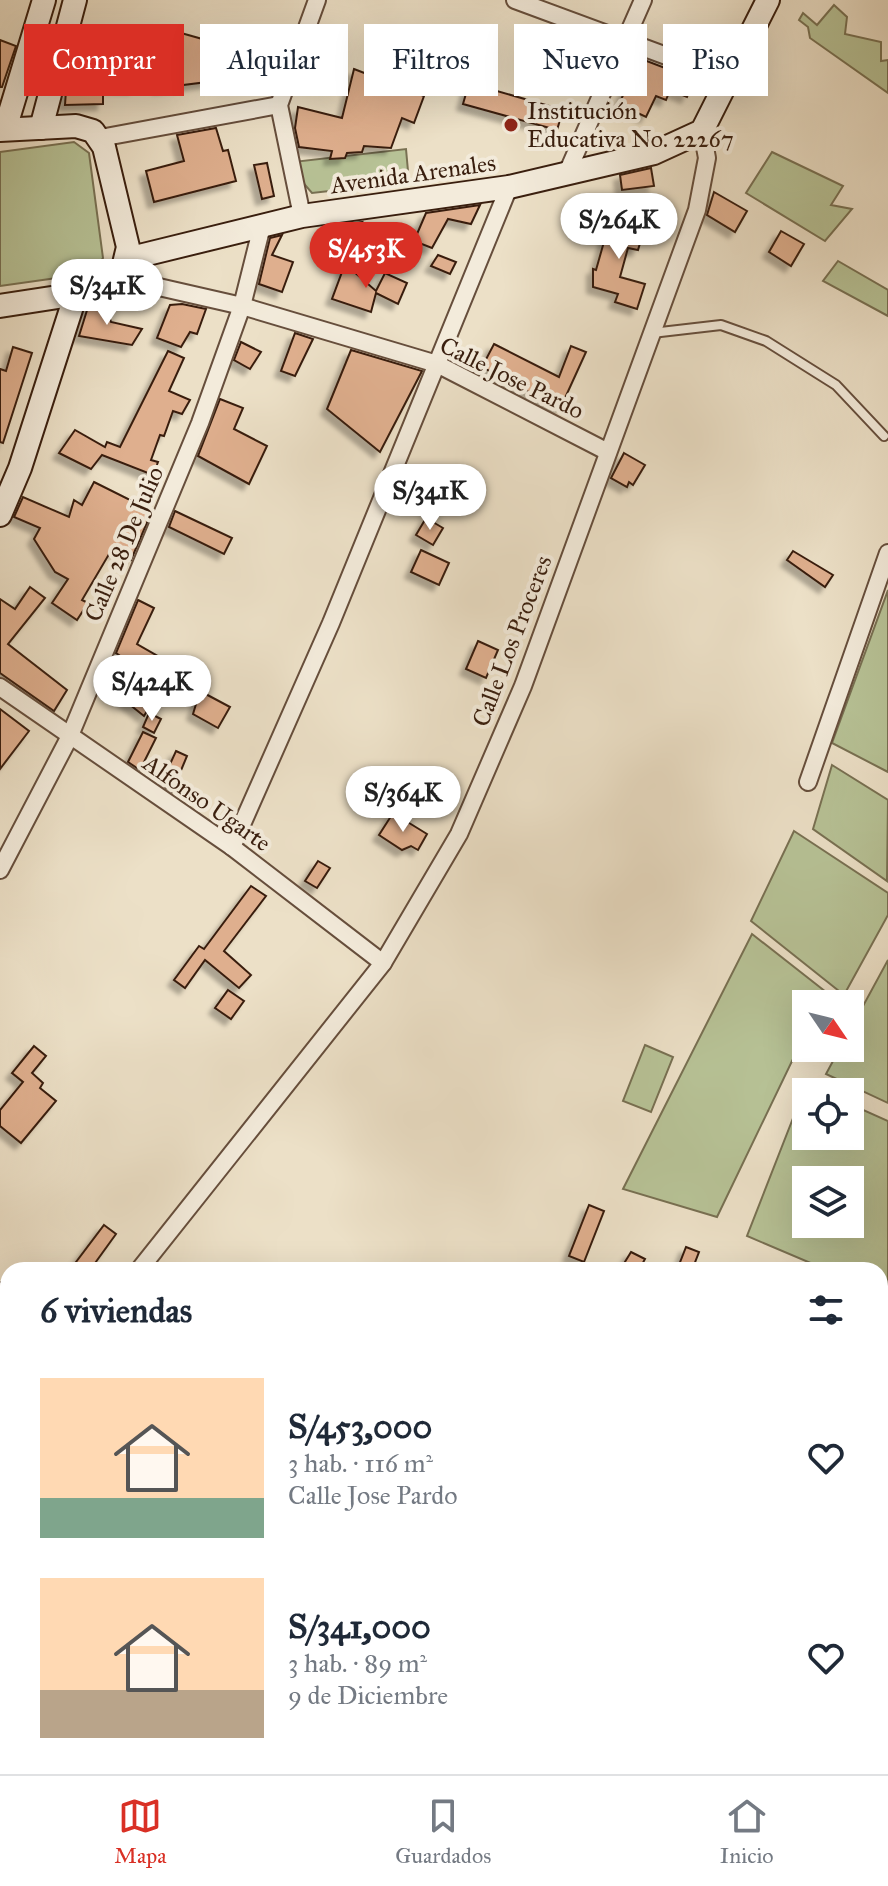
<!DOCTYPE html>
<html lang="es">
<meta charset="utf-8">
<style>
:root{--surface:#fff;--page:#f2f2f3;--text:#1f2937;--muted:#747a83;--line:#e0e1e3;--accent:#d93025}
body{margin:0;font-family:"IM FELL Great Primer",serif;background:var(--page);color:var(--text);height:100vh;display:flex;flex-direction:column;font-size:30px;white-space:nowrap}
*{box-sizing:border-box;margin:0}
p{font-size:26px;color:var(--muted)}
.icon{flex:none;width:44px;height:44px;fill:none;stroke:currentColor;stroke-width:2;stroke-linecap:round;stroke-linejoin:round}
.map{position:relative;flex:1;overflow:hidden}
.side{position:absolute;left:0px;top:1262px;width:888px;height:512px;display:flex;flex-direction:column;background:var(--surface);border-radius:24px 24px 0 0;box-shadow:0 8px 32px #0002}
.side>*{flex:none}
.hud{position:absolute;left:24px;top:24px;width:840px;height:72px;display:flex;gap:16px}
.needle{width:52px;rotate:125deg}
.buttons{position:absolute;left:792px;top:990px;display:grid;gap:16px}
.buttons a{display:grid;place-items:center;width:72px;height:72px;border-radius:0px;background:var(--surface);box-shadow:0 8px 32px #0002;font-size:40px}
.price{position:absolute;translate:-50% -68px;padding:0 18px;border-radius:28px;background:#fff;color:#222;font-size:26px;line-height:52px;filter:drop-shadow(0 2px 4px #0008)}
.price::after{content:'';position:absolute;left:50%;top:48px;width:24px;height:18px;margin-left:-12px;background:inherit;clip-path:polygon(0 0,100% 0,50% 100%)}
.price.on{background:var(--accent);color:#fff}
ul{padding:0;list-style:none}
li{display:flex;align-items:center;gap:24px;height:200px;padding:0 40px}
li span{display:grid;place-items:center;flex:none;width:224px;height:160px;border-radius:0px;color:#555}
li>.icon{margin-inline-start:auto}
span .icon{width:96px;height:96px;fill:#fffc;stroke-width:1}
li b{font-size:34px}
h2{display:flex;justify-content:space-between;align-items:center;height:96px;padding:0 40px;font-size:34px}
.chip{padding:0 28px;border-radius:0px;background:var(--surface);box-shadow:0 8px 32px #0002;font-size:28px;line-height:72px}
.chip.on{background:var(--accent);color:#fff}
.menu{display:flex;justify-content:space-around;align-items:center;height:112px;border-top:2px solid var(--line);background:var(--surface);font-size:22px;color:var(--muted)}
.menu a{display:grid;justify-items:center;gap:4px}
.menu .on{color:var(--accent)}
.map>svg:first-child{display:block}
</style>
<div class="map">
<svg width="888" height="1774" viewBox="0 0 888 1774">
<defs>
<filter id="shadow"><feDropShadow dx="-6" dy="6" stdDeviation="2" flood-color="#0004"/></filter>
</defs>
<rect width="100%" height="100%" fill="#ece0c7"/>
<filter id="stains"><feTurbulence type="fractalNoise" baseFrequency=".0025" numOctaves="4"/><feColorMatrix values="0 0 0 0 .2 0 0 0 0 .09 0 0 0 0 .02 0 0 0 .5 -.17"/></filter>
<radialGradient id="worn" r=".72"><stop offset=".6" stop-color="#630" stop-opacity="0"/><stop offset="1" stop-color="#630" stop-opacity=".3"/></radialGradient>
<g fill="#b7c296" stroke="#787052" stroke-width="2" fill-rule="evenodd">
<path d="M834,5L847,17L845,34L881,42V61L888,60V93L810,38L808,27L799,20L803,13L817,25Z"/>
<path d="M74,142L89,153L103,258L92,273L0,286V152Z"/>
<path d="M406,149L409,182L312,193L299,178L293,162Z"/>
<path d="M772,152L843,186L831,205L852,209L825,241L746,193Z"/>
<path d="M838,261L888,290V316L823,281Z"/>
<path d="M888,590V772L832,743Z"/>
<path d="M832,765L888,800L887,881L813,829Z"/>
<path d="M794,831L888,893V915L844,995L751,921Z"/>
<path d="M752,934L826,992L820,1004H806V1032L717,1217L623,1189Z"/>
<path d="M888,960V1103L826,1074L840,1048H850V1030Z"/>
<path d="M645,1045L673,1057L651,1112L623,1101Z"/>
<path d="M806,1085L822,1092H806V1136H850V1104L888,1121V1296L880,1293V1270H827L747,1236ZM806,1180H850V1224H806Z"/>
</g>
<g fill="#dfaf8e" stroke="#391e0e" stroke-width="2" filter="url(#shadow)">
<path d="M174,31L220,44L207,82L159,88Z"/>
<path d="M0,40L16,46L2,87H0Z"/>
<path d="M97,48L102,49V63L124,68L127,51L145,55L134,88L103,86V104L65,105L66,90H87Z"/>
<path d="M631,55L694,79L687,97L670,90L666,100L656,96L646,117L619,104L630,80L622,76Z"/>
<path d="M354,69L424,96L414,123L402,118L391,148L364,146L362,152L347,153L345,158L330,159L332,151L299,147L295,128L298,107L342,118Z"/>
<path d="M469,83L563,110L557,130L463,104Z"/>
<path d="M216,128L223,151L228,150L236,181L154,202L146,171L184,161L177,135Z"/>
<path d="M267,163L274,196L262,199L254,165Z"/>
<path d="M651,168L654,186L622,190L620,175Z"/>
<path d="M714,192L747,211L735,232L707,215Z"/>
<path d="M480,205L471,224L448,219L432,248L414,241L426,213Z"/>
<path d="M613,210L635,216L630,230L643,233L638,250L628,248L620,277L645,284L637,309L615,302L618,294L593,287V269L596,270Z"/>
<path d="M362,222L354,235L324,227Z"/>
<path d="M781,231L804,244L791,266L769,252Z"/>
<path d="M282,235L272,255L293,262L282,292L259,284L270,238Z"/>
<path d="M438,255L456,262L450,274L431,266Z"/>
<path d="M345,264L376,291L385,273L407,283L398,304L376,293L371,312L332,299Z"/>
<path d="M105,303L111,322L142,329L132,345L79,336L88,307Z"/>
<path d="M182,304L206,309L197,334L190,332L181,347L157,338L170,305Z"/>
<path d="M295,333L313,339L295,376L281,371Z"/>
<path d="M241,342L261,352L250,369L234,360Z"/>
<path d="M494,344L559,377L571,346L586,352L560,409L482,367Z"/>
<path d="M13,347L32,353L3,443L0,442V369L6,371Z"/>
<path d="M351,350L422,371L380,452L327,409Z"/>
<path d="M168,351L184,358L169,391L190,400L182,414L173,411L164,436L160,435L151,460L158,462L153,475L102,455L91,469L59,453L75,430L105,447L107,442L120,447Z"/>
<path d="M220,399L243,408L234,429L267,446L249,484L198,456Z"/>
<path d="M624,453L645,465L633,485L629,482L627,487L611,478Z"/>
<path d="M94,482L152,511L131,560L112,549L82,600L88,603L77,620L52,603L68,579L55,572L34,539L40,528L14,517L23,497L69,517L74,500L82,505Z"/>
<path d="M175,511L232,538L224,554L169,527Z"/>
<path d="M426,518L443,528L433,545L416,535Z"/>
<path d="M421,550L449,563L439,585L411,572Z"/>
<path d="M793,551L833,575L825,587L787,560Z"/>
<path d="M30,587L45,598L8,644L67,690L54,711L0,673V599L15,609Z"/>
<path d="M138,600L154,608L137,644L168,662L149,698L153,701L144,716L104,684L119,655L116,653Z"/>
<path d="M478,641L498,650L486,678L466,669Z"/>
<path d="M200,691L230,707L218,728L193,714Z"/>
<path d="M0,709L29,731L0,769Z"/>
<path d="M149,713L161,719L154,733L143,727Z"/>
<path d="M143,732L156,738L140,770L128,762Z"/>
<path d="M176,751L187,756L172,792L161,784Z"/>
<path d="M393,813L427,834L418,850L411,846L402,850L379,835Z"/>
<path d="M318,861L330,868L317,888L305,881Z"/>
<path d="M251,886L266,896L224,951L251,975L239,988L205,960L185,988L174,980L199,946L204,949Z"/>
<path d="M228,990L244,1001L231,1019L215,1008Z"/>
<path d="M34,1046L46,1056L32,1073L43,1083L40,1088L56,1101L21,1143L0,1126V1110L23,1082L12,1073Z"/>
<path d="M589,1205L604,1211L584,1262L569,1256Z"/>
<path d="M104,1225L116,1234L90,1270H70Z"/>
<path d="M686,1247L699,1252L692,1270H677Z"/>
<path d="M631,1252L645,1259L639,1270H620Z"/>
</g>
<g fill="none" stroke-linecap="round" stroke-linejoin="round">
<defs>
<path id="lane" d="M652,333L721,325L766,341L836,385L884,436"/>
<g id="street">
<path d="M515,0L726,78"/>
<path d="M100,138L279,105"/>
<path d="M567,173L643,0"/>
<path d="M302,216L279,105L317,0"/>
<path d="M115,277L242,306L437,364L608,452"/>
<path d="M0,687L232,847L383,963"/>
<path d="M808,782L888,553"/>
<path d="M232,847L331,623L509,187"/>
<path d="M0,870L69,738L200,423L242,306L262,226"/>
<path d="M139,1270L383,963L459,834L523,686L697,210L707,158L702,131"/>
<path d="M0,1291L8,1298"/>
<path d="M0,1504L8,1491"/>
<path d="M880,1590L888,1585"/>
<path d="M431,1774L435,1766"/>
</g>
<g id="secondary">
<path d="M41,128L75,0"/>
<path d="M5,129L44,0"/>
<path d="M0,130L76,126L93,131L104,147L128,247L123,268L97,291L0,306"/>
<path d="M127,259L302,216L509,187L654,153L702,131L768,0"/>
<path d="M0,515L20,468L75,297"/>
</g>
</defs>
<use href="#lane" stroke="#664e3c" stroke-width="12"/>
<use href="#street" stroke="#664e3c" stroke-width="20"/>
<use href="#secondary" stroke="#391e0e" stroke-width="26"/>
<use href="#lane" stroke="#f3ebdb" stroke-width="8"/>
<use href="#street" stroke="#f3ebdb" stroke-width="16"/>
<use href="#secondary" stroke="#f3ebdb" stroke-width="22"/>
</g>
<circle fill="#8f2418" stroke="#f3ebdb" stroke-width="3" cx="511" cy="125" r="8"/>
<g text-anchor="middle" stroke-width="8" stroke-linejoin="round" paint-order="stroke">
<g font-size="24" fill="#391e0e" stroke="#f3ebdb" text-anchor="start">
<text x="527" y="119">Institución<tspan x="527" dy="28">Educativa No. 22267</tspan></text>
</g>
<g font-size="24" fill="#391e0e" stroke="#f3ebdb">
<text transform="translate(413 174) rotate(-8)" y="8">Avenida Arenales</text>
<text transform="translate(512 378) rotate(26)" y="8">Calle Jose Pardo</text>
<text transform="translate(124 544) rotate(-67)" y="8">Calle 28 De Julio</text>
<text transform="translate(512 641) rotate(-69)" y="8">Calle Los Proceres</text>
<text transform="translate(207 803) rotate(35)" y="8">Alfonso Ugarte</text>
</g>
</g>
<rect width="100%" height="100%" filter="url(#stains)"/>
<rect width="100%" height="100%" fill="url(#worn)"/>
</svg>
<div class="buttons">
<a><svg class="needle" viewBox="-14 -14 28 28"><path d="M0-13l5 13h-10z" fill="#e53935"/><path d="M0 13l5-13h-10z" fill="#747a83"/></svg></a>
<a><svg class="icon" aria-label="locate" viewBox="0 0 24 24"><circle cx="12" cy="12" r="6"/><path d="M12 2v4M12 18v4M2 12h4M18 12h4"/></svg></a>
<a><svg class="icon" aria-label="layers" viewBox="0 0 24 24"><path d="M12 4l9 5-9 5-9-5zM3 14l9 5 9-5"/></svg></a>
</div>
<b class="price" style="left:619px;top:261px">S/264K</b>
<b class="price on" style="left:366px;top:290px">S/453K</b>
<b class="price" style="left:107px;top:327px">S/341K</b>
<b class="price" style="left:430px;top:532px">S/341K</b>
<b class="price" style="left:152px;top:723px">S/424K</b>
<b class="price" style="left:403px;top:834px">S/364K</b>
<div class="hud">
<a class="chip on">Comprar</a>
<a class="chip">Alquilar</a>
<a class="chip">Filtros</a>
<a class="chip">Nuevo</a>
<a class="chip">Piso</a>
</div>
<section class="side">
<h2>6 viviendas<svg class="icon" aria-label="filters" viewBox="0 0 24 24"><path d="M4 7h16M4 17h16"/><circle cx="9" cy="7" r="2"/><circle cx="15" cy="17" r="2"/></svg></h2>
<ul>
<li><span style="background:linear-gradient(#ffd9b3 75%,#7fa58c 0)"><svg class="icon" aria-label="home" viewBox="0 0 24 24"><path d="M3 11l9-7 9 7M6 9v11h12V9"/></svg></span><div><b>S/453,000</b><p>3 hab. · 116 m²</p><p>Calle Jose Pardo</p></div><svg class="icon" aria-label="heart" viewBox="0 0 24 24"><path d="M12 20l-8-8c-3-5 5-10 8-4 3-6 11-1 8 4z"/></svg></li>
<li><span style="background:linear-gradient(#ffd9b3 70%,#b9a48a 0)"><svg class="icon" aria-label="home" viewBox="0 0 24 24"><path d="M3 11l9-7 9 7M6 9v11h12V9"/></svg></span><div><b>S/341,000</b><p>3 hab. · 89 m²</p><p>9 de Diciembre</p></div><svg class="icon" aria-label="heart" viewBox="0 0 24 24"><path d="M12 20l-8-8c-3-5 5-10 8-4 3-6 11-1 8 4z"/></svg></li>
</ul>
</section>
</div>
<nav class="menu">
<a class="on"><svg class="icon" aria-label="map" viewBox="0 0 24 24"><path d="M3 6l6-2 6 2 6-2v14l-6 2-6-2-6 2zM9 4v14M15 6v14"/></svg>Mapa</a>
<a><svg class="icon" aria-label="saved" viewBox="0 0 24 24"><path d="M7 4h10v16l-5-4-5 4z"/></svg>Guardados</a>
<a><svg class="icon" aria-label="home" viewBox="0 0 24 24"><path d="M3 11l9-7 9 7M6 9v11h12V9"/></svg>Inicio</a>
</nav>
